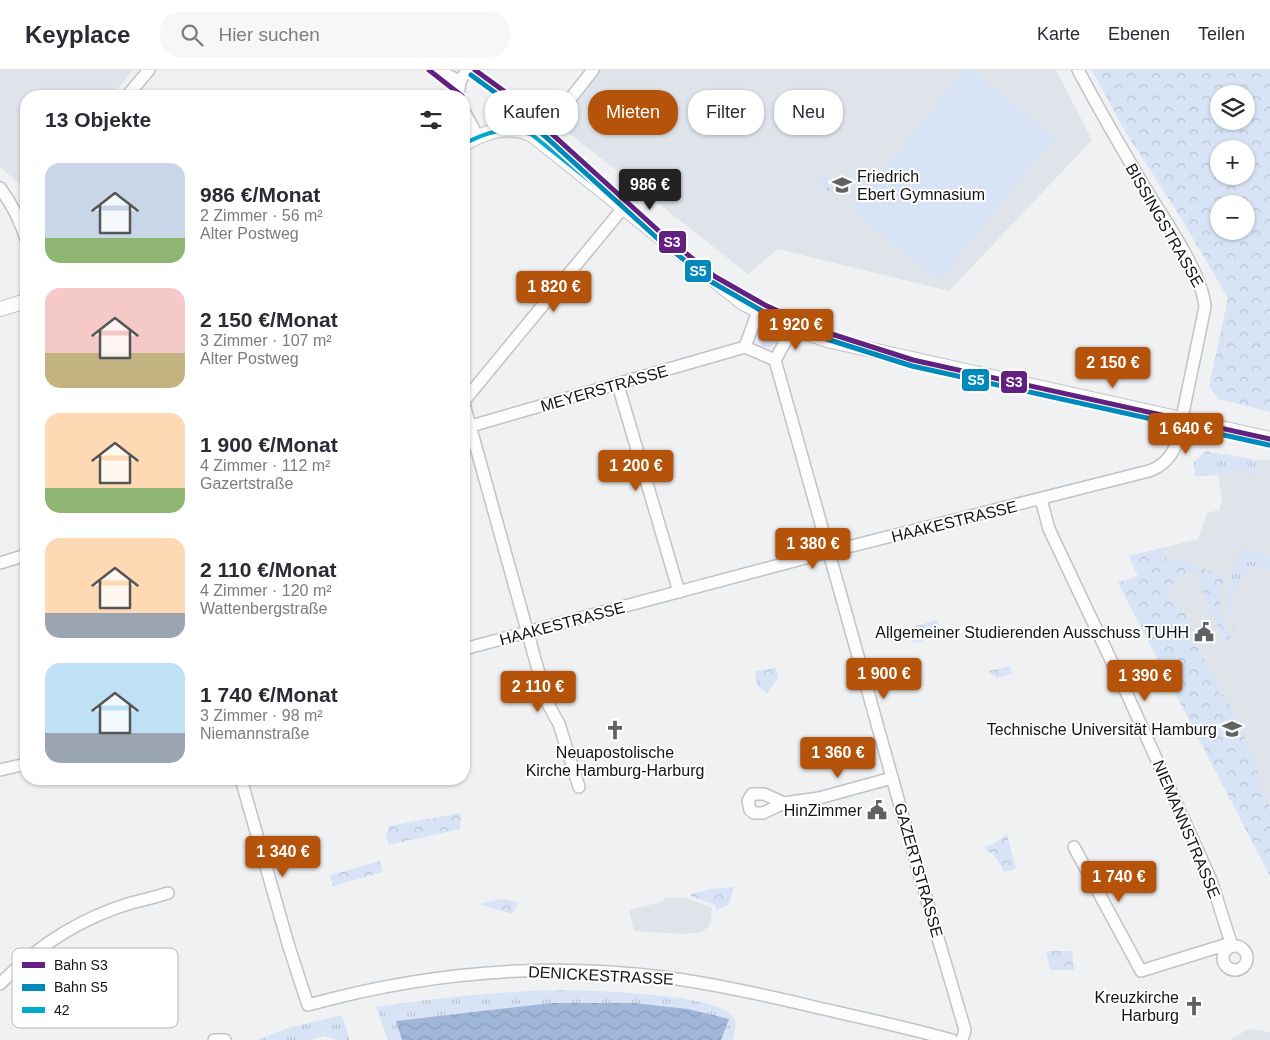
<!DOCTYPE html>
<html lang="de">
<meta charset="utf-8">
<style>
:root{--surface:#fff;--page:#f7f7f7;--text:#2b2b33;--muted:#7c7c81;--line:#e1e1e2;--accent:#b45309}
body{margin:0;font-family:Arial,sans-serif;background:var(--page);color:var(--text);height:100vh;display:flex;flex-direction:column;font-size:19px;white-space:nowrap}
*{box-sizing:border-box;margin:0}
p{font-size:16px;color:var(--muted)}
.icon{flex:none;width:28px;height:28px;fill:none;stroke:currentColor;stroke-width:2;stroke-linecap:round;stroke-linejoin:round}
.map{position:relative;flex:1;overflow:hidden}
.drawer{position:absolute;left:20px;top:20px;width:450px;height:695px;display:flex;flex-direction:column;background:var(--surface);border-radius:20px;box-shadow:0 1px 4px #0004}
.drawer>*{flex:none}
.hud{position:absolute;left:485px;top:20px;width:475px;height:45px;display:flex;gap:10px}
.fabs{position:absolute;left:1210px;top:15px;display:grid;gap:10px}
.fabs a{display:grid;place-items:center;width:45px;height:45px;border-radius:50%;background:var(--surface);box-shadow:0 1px 4px #0004;font-size:25px}
.price{position:absolute;translate:-50% -42px;padding:0 11px;border-radius:5px;background:var(--accent);color:#fff;font-size:16px;line-height:32px;filter:drop-shadow(0 1px 2px #0008)}
.price::after{content:'';position:absolute;left:50%;top:30px;width:15px;height:11px;margin-left:-8px;background:inherit;clip-path:polygon(0 0,100% 0,50% 100%)}
.price.active{background:#222;color:#fff}
ul{padding:0;list-style:none}
li{display:flex;align-items:center;gap:15px;height:125px;padding:0 25px}
li span{display:grid;place-items:center;flex:none;width:140px;height:100px;border-radius:15px;color:#555}
li>.icon{margin-inline-start:auto}
span .icon{width:60px;height:60px;fill:#fffc;stroke-width:1}
li b{font-size:21px}
h2{display:flex;justify-content:space-between;align-items:center;height:60px;padding:0 25px;font-size:21px}
.chip{padding:0 18px;border-radius:20px;background:var(--surface);box-shadow:0 1px 4px #0004;font-size:18px;line-height:45px}
.chip.active{background:var(--accent);color:#fff}
header{display:flex;align-items:center;gap:30px;box-sizing:border-box;height:70px;padding:0 25px;background:var(--surface);border-bottom:1px solid var(--line)}
header strong{font-size:24px}
nav{display:flex;gap:28px;margin-inline-start:auto;font-size:18px}
.search{width:350px;height:45px;background:var(--page);display:flex;align-items:center;gap:12px;box-sizing:border-box;padding:0 18px;border-radius:20px;color:var(--muted);font-size:19px}
.map>svg:first-child{display:block}
</style>
<header>
<strong>Keyplace</strong>
<div class="search"><svg class="icon" aria-label="search" viewBox="0 0 24 24"><circle cx="10" cy="10" r="6"/><path d="M15 15l6 6"/></svg>Hier suchen</div>
<nav><a>Karte</a><a>Ebenen</a><a>Teilen</a></nav>
</header>
<div class="map">
<svg width="1270" height="970" viewBox="0 0 1270 970">
<defs>
<pattern id="grass-tufts" width="24" height="20" patternUnits="userSpaceOnUse" patternTransform="scale(1.25)"><rect width="24" height="20" fill="#d8e4f6"/><path d="M3 7l-1-3M5 7V3M7 7l1-3M15 17l-1-3M17 17v-4M19 17l1-3" fill="none" stroke="#b8c3d2"/></pattern>
<pattern id="park-crowns" width="20" height="18" patternUnits="userSpaceOnUse" patternTransform="scale(1.25)"><rect width="20" height="18" fill="#d8e4f6"/><path d="M2 6a3 3 0 1 1 6 0M12 15a3 3 0 1 1 6 0" fill="none" stroke="#b8c3d2"/></pattern>
<pattern id="water-waves" width="16" height="10" patternUnits="userSpaceOnUse" patternTransform="scale(1.25)"><rect width="16" height="10" fill="#a1b7d9"/><path d="M0 5q4-4 8 0t8 0" fill="none" stroke="#8a9cb9"/></pattern>
</defs>
<rect width="100%" height="100%" fill="#eff1f3"/>
<g fill="#dfe4eb">
<path d="M0,0H133L112,26H26V119L0,97Z"/>
<path d="M599,0H1056L1092,70L949,221L778,179L748,204L556,53Z"/>
<path d="M1224,384L1256,390H1270V806L1118,512L1138,506L1129,486L1198,469L1207,443L1219,440L1222,428L1218,404Z"/>
<path d="M684,827L712,838L710,855L702,862L683,864L634,861L629,840L661,832L666,828Z"/>
<path d="M1248,959L1270,962V970H1230Z"/>
</g>
<g fill="url(#grass-tufts)">
<path d="M823,104L832,111L829,115L832,123L830,125L816,113Z"/>
<path d="M757,263L777,271L771,277H763L758,271Z"/>
<path d="M1206,381L1260,392L1256,405L1247,407L1244,398L1218,405L1195,406L1194,392Z"/>
<path d="M1241,478L1270,487V501L1249,495C1233,523 1226,531 1237,563C1218,531 1231,511 1241,478Z"/>
<path d="M569,920C596,921 723,924 734,948C738,954 734,963 732,970H388L376,937C442,927 502,921 569,920Z"/>
<path d="M342,945L350,970H338L324,966L309,970H258L288,958Z"/>
</g>
<g fill="url(#park-crowns)" fill-rule="evenodd">
<path d="M1092,0H1270V342L1219,329L1209,317L1228,228L1179,145L1123,58ZM1219,24H1246V51H1219ZM1219,79H1246V106H1219ZM1219,134H1246V161H1219Z"/>
<path d="M1163,479L1167,490L1184,492L1225,506C1217,531 1217,546 1232,569L1224,572L1205,528L1197,502L1183,505V509L1178,507H1175L1173,511L1176,515L1167,519L1178,541L1183,540L1203,588L1220,616L1217,619L1220,625L1224,623C1239,652 1251,682 1262,713L1259,714L1260,721L1264,720L1270,739V806L1118,513L1138,507L1129,486Z"/>
<path d="M937,550L942,566L913,573L909,558Z"/>
<path d="M1010,596L1012,604L997,608L988,601Z"/>
<path d="M776,598L778,608L767,623L757,616L755,601Z"/>
<path d="M461,743L460,759L389,775L386,766L389,756Z"/>
<path d="M1007,764L1016,799L1004,802C1000,795 996,784 987,781L985,776L993,774Z"/>
<path d="M380,791L383,802L333,816L330,805Z"/>
<path d="M734,817L729,834L716,841L715,835L691,826V824L711,819Z"/>
<path d="M501,829L519,832L512,844L479,834Z"/>
<path d="M1046,881H1072L1074,900H1050Z"/>
</g>
<path fill="#d8e4f6" d="M964,0H972L1055,67L939,211L851,140Z"/>
<path fill="url(#water-waves)" d="M552,933H633L688,939L729,949L721,970H402L396,951Z"/>
<g fill="none" stroke-linecap="round" stroke-linejoin="round">
<defs>
<g id="minor">
<path d="M441,0L447,5L460,11"/>
<path d="M127,26L149,0"/>
<path d="M458,26L460,11L467,0"/>
<path d="M464,41L478,67"/>
<path d="M540,71L553,55L562,39L593,0"/>
<path d="M0,118C12,134 20,150 26,169"/>
<path d="M793,258L775,290L918,800L965,960L962,970"/>
<path d="M745,277L775,290"/>
<path d="M618,315L679,522"/>
<path d="M464,331L623,138"/>
<path d="M464,334L547,632L559,654L579,717"/>
<path d="M464,358L745,277L758,241"/>
<path d="M1041,429L1049,459L1127,624L1211,810L1232,876"/>
<path d="M0,493L26,485"/>
<path d="M464,579L828,482L1149,401C1164,396 1172,386 1177,372L1205,237C1202,202 1165,151 1147,121C1123,81 1100,41 1078,0"/>
<path d="M0,700L26,694"/>
<path d="M241,709L289,877L308,935C423,903 544,892 663,907C716,914 768,926 819,938C864,948 908,958 952,970"/>
<path d="M784,733L764,724H752L748,731L750,740L754,743H763L784,733L819,728L892,708"/>
<path d="M1074,777L1141,901L1231,873"/>
<circle cx="1235" cy="888" r="12"/>
<path d="M0,914C36,877 81,848 131,833C143,830 156,827 168,823"/>
<path d="M214,970H225"/>
</g>
<g id="tertiary">
<path d="M464,74C485,62 507,54 531,64L743,233L793,258L827,270L1270,369"/>
<path d="M0,239L26,231"/>
</g>
</defs>
<use href="#minor" stroke="#c1c3c4" stroke-width="14"/>
<use href="#tertiary" stroke="#c1c3c4" stroke-width="16"/>
<use href="#minor" stroke="#fdfdfd" stroke-width="11"/>
<use href="#tertiary" stroke="#fdfdfd" stroke-width="14"/>
<defs>
<path id="bus-1" d="M464,74C486,62 506,56 531,64L743,233L793,258L827,270L1270,369"/>
</defs>
<use href="#bus-1" stroke="#fff" stroke-width="8"/>
<use href="#bus-1" stroke="#00a9ce" stroke-width="4"/>
<defs>
<g id="rail-1">
<path d="M429,0L462,26"/>
<path d="M475,0L508,24L661,163L714,206L765,235L819,260L913,290L1270,369"/>
</g>
<path id="rail-2" d="M471,5L504,29L657,168L710,211L762,241L817,266L912,296L1269,375"/>
</defs>
<use href="#rail-1" stroke="#fff" stroke-width="9"/>
<use href="#rail-2" stroke="#fff" stroke-width="9"/>
<use href="#rail-1" stroke="#622181" stroke-width="5"/>
<use href="#rail-2" stroke="#0089bb" stroke-width="5"/>
</g>
<defs>
<symbol id="school-bare" viewBox="-9 -9 18 18"><path d="M0-5L7-2L0 1L-7-2ZM-4 1L0 2.5L4 1V4Q0 6-4 4Z" fill="#606163" stroke="#fff" stroke-width="2.5" paint-order="stroke"/></symbol>
<symbol id="civic-bare" viewBox="-9 -9 18 18"><path d="M-.6-6.5H3V-4.5H.6V-3L4-1V1h2V6H-6V1h2V-1L-.6-3ZM-1.2 2.5V6h2.4V2.5Z" fill="#606163" stroke="#fff" stroke-width="2.5" paint-order="stroke"/></symbol>
<symbol id="university-bare" viewBox="-9 -9 18 18"><path d="M0-5L7-2L0 1L-7-2ZM-4 1L0 2.5L4 1V4Q0 6-4 4Z" fill="#606163" stroke="#fff" stroke-width="2.5" paint-order="stroke"/></symbol>
<symbol id="church-bare" viewBox="-9 -9 18 18"><path d="M-1.2-6h2.4v3.5h3.3v2.4h-3.3V6h-2.4V-.1h-3.3v-2.4h3.3Z" fill="#606163" stroke="#fff" stroke-width="2.5" paint-order="stroke"/></symbol>
</defs>
<g fill-rule="evenodd">
<use href="#school-bare" x="828" y="101" width="28" height="28"/>
<use href="#civic-bare" x="1190" y="548" width="28" height="28"/>
<use href="#university-bare" x="1218" y="645" width="28" height="28"/>
<use href="#church-bare" x="601" y="646" width="28" height="28"/>
<use href="#civic-bare" x="863" y="726" width="28" height="28"/>
<use href="#church-bare" x="1180" y="922" width="28" height="28"/>
</g>
<g text-anchor="middle" stroke-width="4" stroke-linejoin="round" paint-order="stroke">
<g font-size="16" fill="#131415" stroke="#fff" text-anchor="end">
<text x="857" y="112" text-anchor="start">Friedrich<tspan x="857" dy="18">Ebert Gymnasium</tspan></text>
<text x="1189" y="568">Allgemeiner Studierenden Ausschuss TUHH</text>
<text x="1217" y="665">Technische Universität Hamburg</text>
<text x="615" y="688" text-anchor="middle">Neuapostolische<tspan x="615" dy="18">Kirche Hamburg-Harburg</tspan></text>
<text x="862" y="746">HinZimmer</text>
<text x="1179" y="933">Kreuzkirche<tspan x="1179" dy="18">Harburg</tspan></text>
</g>
<g font-size="16" fill="#131415" stroke="#fff">
<text transform="translate(1165 155) rotate(60)" y="6">BISSINGSTRASSE</text>
<text transform="translate(604 318) rotate(-16)" y="6">MEYERSTRASSE</text>
<text transform="translate(954 451) rotate(-14)" y="6">HAAKESTRASSE</text>
<text transform="translate(562 553) rotate(-15)" y="6">HAAKESTRASSE</text>
<text transform="translate(1187 759) rotate(67)" y="6">NIEMANNSTRASSE</text>
<text transform="translate(919 800) rotate(74)" y="6">GAZERTSTRASSE</text>
<text transform="translate(601 905) rotate(3)" y="6">DENICKESTRASSE</text>
</g>
</g>
<rect x="12" y="878" width="166" height="80" rx="8" fill="#fff" stroke="#b8b8b9" stroke-width="1"/>
<rect x="22" y="892" width="23" height="6" fill="#622181"/>
<rect x="22" y="914" width="23" height="7" fill="#0089bb"/>
<rect x="22" y="937" width="23" height="6" fill="#00a9ce"/>
<g font-size="14" fill="#131415">
<text x="54" y="900">Bahn S3</text>
<text x="54" y="922">Bahn S5</text>
<text x="54" y="945">42</text>
</g>
<g stroke="#fff" stroke-width="2">
<rect x="658" y="160" width="29" height="24" rx="5" fill="#622181"/>
<rect x="684" y="189" width="28" height="24" rx="5" fill="#0089bb"/>
<rect x="961" y="298" width="29" height="24" rx="5" fill="#0089bb"/>
<rect x="1000" y="300" width="28" height="24" rx="5" fill="#622181"/>
</g>
<g font-size="14" text-anchor="middle" font-weight="bold" fill="#fff">
<text x="672" y="177">S3</text>
<text x="698" y="206">S5</text>
<text x="976" y="315">S5</text>
<text x="1014" y="317">S3</text>
</g>
</svg>
<div class="fabs">
<a><svg class="icon" aria-label="layers" viewBox="0 0 24 24"><path d="M12 4l9 5-9 5-9-5zM3 14l9 5 9-5"/></svg></a>
<a>+</a>
<a>−</a>
</div>
<b class="price active" style="left:650px;top:141px">986 €</b>
<b class="price" style="left:554px;top:243px">1 820 €</b>
<b class="price" style="left:796px;top:281px">1 920 €</b>
<b class="price" style="left:1113px;top:319px">2 150 €</b>
<b class="price" style="left:1186px;top:385px">1 640 €</b>
<b class="price" style="left:636px;top:422px">1 200 €</b>
<b class="price" style="left:813px;top:500px">1 380 €</b>
<b class="price" style="left:884px;top:630px">1 900 €</b>
<b class="price" style="left:1145px;top:632px">1 390 €</b>
<b class="price" style="left:538px;top:643px">2 110 €</b>
<b class="price" style="left:838px;top:709px">1 360 €</b>
<b class="price" style="left:283px;top:808px">1 340 €</b>
<b class="price" style="left:1119px;top:833px">1 740 €</b>
<div class="hud">
<a class="chip">Kaufen</a>
<a class="chip active">Mieten</a>
<a class="chip">Filter</a>
<a class="chip">Neu</a>
</div>
<section class="drawer">
<h2>13 Objekte<svg class="icon" aria-label="filters" viewBox="0 0 24 24"><path d="M4 7h16M4 17h16"/><circle cx="9" cy="7" r="2"/><circle cx="15" cy="17" r="2"/></svg></h2>
<ul>
<li><span style="background:linear-gradient(#c9d6e8 75%,#8fb573 0)"><svg class="icon" aria-label="home" viewBox="0 0 24 24"><path d="M3 11l9-7 9 7M6 9v11h12V9"/></svg></span><div><b>986 €/Monat</b><p>2 Zimmer · 56 m²</p><p>Alter Postweg</p></div></li>
<li><span style="background:linear-gradient(#f6c9c9 65%,#c2b280 0)"><svg class="icon" aria-label="home" viewBox="0 0 24 24"><path d="M3 11l9-7 9 7M6 9v11h12V9"/></svg></span><div><b>2 150 €/Monat</b><p>3 Zimmer · 107 m²</p><p>Alter Postweg</p></div></li>
<li><span style="background:linear-gradient(#ffd9b3 75%,#8fb573 0)"><svg class="icon" aria-label="home" viewBox="0 0 24 24"><path d="M3 11l9-7 9 7M6 9v11h12V9"/></svg></span><div><b>1 900 €/Monat</b><p>4 Zimmer · 112 m²</p><p>Gazertstraße</p></div></li>
<li><span style="background:linear-gradient(#ffd9b3 75%,#9aa5b1 0)"><svg class="icon" aria-label="home" viewBox="0 0 24 24"><path d="M3 11l9-7 9 7M6 9v11h12V9"/></svg></span><div><b>2 110 €/Monat</b><p>4 Zimmer · 120 m²</p><p>Wattenbergstraße</p></div></li>
<li><span style="background:linear-gradient(#bfe0f5 70%,#9aa5b1 0)"><svg class="icon" aria-label="home" viewBox="0 0 24 24"><path d="M3 11l9-7 9 7M6 9v11h12V9"/></svg></span><div><b>1 740 €/Monat</b><p>3 Zimmer · 98 m²</p><p>Niemannstraße</p></div></li>
</ul>
</section>
</div>
